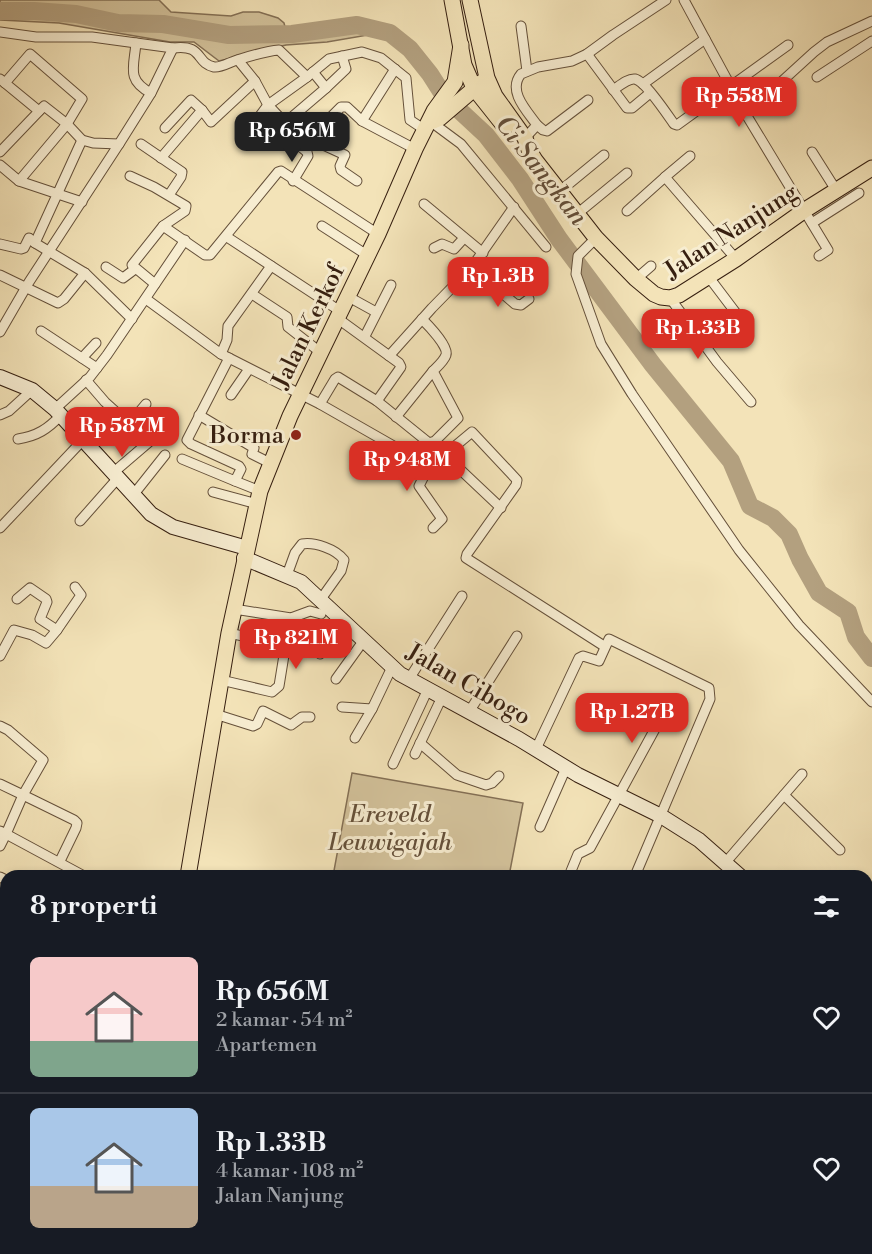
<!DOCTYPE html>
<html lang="id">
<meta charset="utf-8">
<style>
:root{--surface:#171b24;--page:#242831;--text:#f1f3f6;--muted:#9ea1a6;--line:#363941;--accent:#d93025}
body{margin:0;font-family:"Libre Bodoni",serif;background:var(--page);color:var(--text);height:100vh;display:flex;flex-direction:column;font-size:22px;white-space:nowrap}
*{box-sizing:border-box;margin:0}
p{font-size:20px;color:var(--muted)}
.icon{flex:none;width:33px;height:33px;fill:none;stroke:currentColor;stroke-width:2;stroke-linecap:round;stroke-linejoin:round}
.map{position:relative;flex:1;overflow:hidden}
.side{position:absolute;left:0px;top:870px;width:873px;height:384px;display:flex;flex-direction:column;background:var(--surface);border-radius:18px 18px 0 0;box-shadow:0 3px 9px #0003}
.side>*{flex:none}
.price{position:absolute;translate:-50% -51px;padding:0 14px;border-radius:12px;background:var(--accent);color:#fff;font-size:20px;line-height:39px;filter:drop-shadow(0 2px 3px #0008)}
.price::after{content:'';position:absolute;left:50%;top:36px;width:18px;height:14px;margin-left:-9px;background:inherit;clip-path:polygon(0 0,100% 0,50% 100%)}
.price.current{background:#222;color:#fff}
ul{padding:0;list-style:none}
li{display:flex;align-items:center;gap:18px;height:150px;padding:0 30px}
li+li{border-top:2px solid var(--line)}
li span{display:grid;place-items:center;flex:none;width:168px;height:120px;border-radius:9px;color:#555}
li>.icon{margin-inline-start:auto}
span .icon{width:72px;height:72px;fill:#fffc;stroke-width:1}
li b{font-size:26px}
h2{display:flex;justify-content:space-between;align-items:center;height:72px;padding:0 30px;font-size:26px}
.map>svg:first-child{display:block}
</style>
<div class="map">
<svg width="872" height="1254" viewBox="0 0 872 1254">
<rect width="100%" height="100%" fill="#f3e3b8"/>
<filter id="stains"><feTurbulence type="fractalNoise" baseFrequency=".00333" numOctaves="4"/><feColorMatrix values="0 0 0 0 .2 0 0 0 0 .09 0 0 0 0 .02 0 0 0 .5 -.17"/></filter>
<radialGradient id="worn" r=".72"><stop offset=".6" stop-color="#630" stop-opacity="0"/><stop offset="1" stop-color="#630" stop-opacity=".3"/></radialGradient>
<g fill="#d3c29b" stroke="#847056" stroke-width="1.5">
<path d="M0,0H159L171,12L231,16L243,12H259L278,18L284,23L288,39C315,34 349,22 374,34L327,42L286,45L219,61L194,42H170L59,23L0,20Z"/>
<path d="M352,773L523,803L509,876H333Z"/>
</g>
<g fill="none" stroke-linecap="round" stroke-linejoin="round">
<path stroke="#b3a07f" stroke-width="18" d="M0,11H34L76,14L118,23L163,24L229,35L292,34L357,25L390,33L410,49L430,74L444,96L486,135L520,179L559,239L653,365L731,461L750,506L773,518L789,534L800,559L819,593L848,612L856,637L872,658"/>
<defs>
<g id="street">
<path d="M684,0L744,111L828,250L819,256"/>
<path d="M521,26L527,71"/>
<path d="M0,32L36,37H92L173,48C204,44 195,63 214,67C221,68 230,62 237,60C250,56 266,51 279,50L307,77L329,59L362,52L381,58L406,78L410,120L425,130"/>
<path d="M136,43C134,67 126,80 151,93"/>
<path d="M587,54L627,108H632L650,93"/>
<path d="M238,60L255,81L268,105L285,123L326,88L313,72"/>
<path d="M395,69L362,121L415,149"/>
<path d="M817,77L872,41"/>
<path d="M0,79L39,111"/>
<path d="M5,83L30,54L82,99L67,124L19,181"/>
<path d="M643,84L705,39"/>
<path d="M326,88L346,69L342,56"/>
<path d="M613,90C618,87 628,78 635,79C645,81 667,114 674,124L677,125L788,45"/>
<path d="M744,111L768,94L814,52L827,42L872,21"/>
<path d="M430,121L461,144L546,247"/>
<path d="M285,123L282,126V130L301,147"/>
<path d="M537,125L543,130L547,131L588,100"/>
<path d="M165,128L191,100L202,110L211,122L255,81"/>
<path d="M525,138L537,125C527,111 507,91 521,74L538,67L572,61L587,54L613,35L666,0"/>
<path d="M310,139L345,155L340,166L341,170L357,181"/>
<path d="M82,140L35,243L85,273L132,319"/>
<path d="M241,141L268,105L307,77"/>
<path d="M141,144L182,172L181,177L169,195"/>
<path d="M0,152L44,106L67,124L82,140L93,143L119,144L151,93L173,48"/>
<path d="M812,152L836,190"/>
<path d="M161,158L202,110"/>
<path d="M0,165L19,181L82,202"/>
<path d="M130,176L154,187L186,206L185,211L163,226"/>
<path d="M665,177L690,156"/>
<path d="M293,181L308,156L307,152L301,147L341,107H347L362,121"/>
<path d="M559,192L604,155"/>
<path d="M424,204L483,253"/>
<path d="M627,211L665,177L736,259"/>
<path d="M577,214L627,173"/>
<path d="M812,223L859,193"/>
<path d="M322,226L367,255"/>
<path d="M227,237L340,311"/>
<path d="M596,238L578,256L576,274L601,344L632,394L739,550L799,625L872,702"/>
<path d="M0,244L21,249L24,248L29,238L35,243"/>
<path d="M434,248L442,244L454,249L464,238"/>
<path d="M106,267L123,278L135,269"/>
<path d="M472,267L515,304L521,305L529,299"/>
<path d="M0,275L58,303L64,299L85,273"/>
<path d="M708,276L742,321"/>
<path d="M636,279L651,266"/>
<path d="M155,284L132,265L163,226L205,255H210L278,172L281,171L378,234"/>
<path d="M252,294L287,317L288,327L320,352"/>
<path d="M347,296L376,312"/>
<path d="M670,298L717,362L751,402"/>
<path d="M146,299L221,354L320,404L397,448L427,470L448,458L501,508"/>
<path d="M41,331L97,368"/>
<path d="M0,332L29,282L119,144"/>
<path d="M365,336L391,285"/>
<path d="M221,354L227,340L228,326L271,266"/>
<path d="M389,356L432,308L472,267L514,207"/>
<path d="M82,358L96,343"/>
<path d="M86,380L105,402L126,421L136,416L146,404"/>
<path d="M231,395L249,369"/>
<path d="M377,401L429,443L435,441L458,418L433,371C437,367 444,361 446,355C449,347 428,325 422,319"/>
<path d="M320,404L335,379L338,377L377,401L401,367L399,363L337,318"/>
<path d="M55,409L90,377L107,355L185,240"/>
<path d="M0,415L9,411L32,390"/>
<path d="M199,415L254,448L252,454L270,463"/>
<path d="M396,417L433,371"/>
<path d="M18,439C37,436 48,429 61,415"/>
<path d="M448,458L454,447L472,432L517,480L516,485L467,554L466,558L604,646"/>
<path d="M182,459L235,481L241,469L239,466L191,444L187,440L229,358"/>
<path d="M427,470L419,486L442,519L433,528"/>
<path d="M114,472L149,442"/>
<path d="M235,481L260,491"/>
<path d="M213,492L257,504"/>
<path d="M134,494L165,455"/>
<path d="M80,521L118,478"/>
<path d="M0,528L83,440"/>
<path d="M287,575L295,553L302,544C315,542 336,549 344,560L341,571L321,599"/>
<path d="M234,609L291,618L310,611L321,614"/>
<path d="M57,630L81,595L75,587"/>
<path d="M320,654L349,626"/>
<path d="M0,656L14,630L32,635L46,643L57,630L40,619L47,602L46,599L30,588L17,599"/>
<path d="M336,679L364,640"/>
<path d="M409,679L462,596"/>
<path d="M221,680L272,692L279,686L285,649L283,645L229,633"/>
<path d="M342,707L372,709L392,667"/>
<path d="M469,712L517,636"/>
<path d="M215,714L253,726L257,724L263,711L291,725L302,717H310"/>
<path d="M0,726L8,730L43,760L23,795L74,820L77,823L76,828L60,861"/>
<path d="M355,738L372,709"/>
<path d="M420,743L457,775L486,785L492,783L499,776"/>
<path d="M536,749L579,658L583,656L599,661L609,639L709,688L710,699L635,876"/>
<path d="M415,754L442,697"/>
<path d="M393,764L428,689"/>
<path d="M0,784L23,795L6,834L84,876"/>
<path d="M784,795L840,850"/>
<path d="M540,827L566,768"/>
<path d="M0,831L6,834L0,846"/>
<path d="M726,862L802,774"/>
<path d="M571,871L578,854L590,848L668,705"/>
<path d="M0,877L6,880"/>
<path d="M0,925L6,928"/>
<path d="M867,945L872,955"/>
<path d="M0,976L6,979"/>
<path d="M867,1050L872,1046"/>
<path d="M0,1055L6,1044"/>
<path d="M0,1095L6,1098"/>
<path d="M867,1174L872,1171"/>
<path d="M867,1187L872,1194"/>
<path d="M0,1195L6,1197"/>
<path d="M867,1232L872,1229"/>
<path d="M257,1248L263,1250L271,1248"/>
<path d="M446,1248L457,1254"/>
<path d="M737,1248L741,1254"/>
<path d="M799,1248L802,1254"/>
<path d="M0,1253L3,1254"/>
<path d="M33,1254L35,1248"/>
<path d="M189,1254L191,1248"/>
<path d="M228,1254L230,1248"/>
<path d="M333,1254L335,1248"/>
<path d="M397,1254L398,1248"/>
<path d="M504,1254L506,1248"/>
<path d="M668,1254L676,1248"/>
<path d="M749,1254L758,1248"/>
<path d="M835,1254L843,1248"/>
</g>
<g id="secondary">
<path d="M0,377L32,390L55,409L151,514L173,527L247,548"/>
<path d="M244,558L301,582L400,674L519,739L578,775L661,816L699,840L740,876"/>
<path d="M867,892L872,891"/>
</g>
<g id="primary">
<path d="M452,0L464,65L474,88L505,127"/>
<path d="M470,0L487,78L495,96L525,138L529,150L535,160L596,238L636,279L654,294L661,297L670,298L679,295L736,259L805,210L872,168"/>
<path d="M433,121L440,118L482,82"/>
<path d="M188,876L229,633L260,491L290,416L378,234L415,149L434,111L455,82L461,45"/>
<path d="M127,1254V1248"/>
</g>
</defs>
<use href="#street" stroke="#65503a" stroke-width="11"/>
<use href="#secondary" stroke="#361f10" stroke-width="16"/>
<use href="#primary" stroke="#361f10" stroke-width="17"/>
<use href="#street" stroke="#f7edd1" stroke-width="9"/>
<use href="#secondary" stroke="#f7edd1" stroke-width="14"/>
<use href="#primary" stroke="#f3e3b8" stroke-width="15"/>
</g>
<circle fill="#8f2418" stroke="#f7edd1" stroke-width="2" cx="296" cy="435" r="6"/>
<g text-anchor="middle" stroke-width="6" stroke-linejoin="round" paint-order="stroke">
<g font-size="24" fill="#361f10" stroke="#f7edd1">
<text transform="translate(731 231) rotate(-33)" y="8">Jalan Nanjung</text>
<text transform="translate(308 326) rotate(-64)" y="8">Jalan Kerkof</text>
<text transform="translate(469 684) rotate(30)" y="8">Jalan Cibogo</text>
</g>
<g font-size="24" fill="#361f10" stroke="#f7edd1" text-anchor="end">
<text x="284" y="443">Borma</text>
</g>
<g font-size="24" font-style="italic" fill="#65503a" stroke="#f7edd1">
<text x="390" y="822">Ereveld<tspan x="390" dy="28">Leuwigajah</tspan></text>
</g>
<g font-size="26" font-style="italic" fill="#624c37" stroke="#f7edd1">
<text transform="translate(542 170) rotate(52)" y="9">Ci Sangkan</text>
</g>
</g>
<rect width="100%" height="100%" filter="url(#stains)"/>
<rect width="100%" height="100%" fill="url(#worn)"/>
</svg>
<b class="price" style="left:739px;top:128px">Rp 558M</b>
<b class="price current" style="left:292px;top:163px">Rp 656M</b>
<b class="price" style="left:498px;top:308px">Rp 1.3B</b>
<b class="price" style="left:698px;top:360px">Rp 1.33B</b>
<b class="price" style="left:122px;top:458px">Rp 587M</b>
<b class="price" style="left:407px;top:492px">Rp 948M</b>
<b class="price" style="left:296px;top:670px">Rp 821M</b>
<b class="price" style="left:632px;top:744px">Rp 1.27B</b>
<section class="side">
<h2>8 properti<svg class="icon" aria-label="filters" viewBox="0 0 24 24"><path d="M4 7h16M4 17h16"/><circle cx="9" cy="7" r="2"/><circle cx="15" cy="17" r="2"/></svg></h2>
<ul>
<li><span style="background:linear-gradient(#f6c9c9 70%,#7fa58c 0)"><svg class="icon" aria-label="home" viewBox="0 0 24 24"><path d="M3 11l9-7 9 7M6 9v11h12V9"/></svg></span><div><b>Rp 656M</b><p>2 kamar · 54 m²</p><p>Apartemen</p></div><svg class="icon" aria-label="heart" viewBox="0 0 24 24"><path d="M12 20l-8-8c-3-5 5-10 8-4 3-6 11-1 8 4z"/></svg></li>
<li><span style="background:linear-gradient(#a9c7e8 65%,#b9a48a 0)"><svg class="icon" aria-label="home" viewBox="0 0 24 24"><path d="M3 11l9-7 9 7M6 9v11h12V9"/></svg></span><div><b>Rp 1.33B</b><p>4 kamar · 108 m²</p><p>Jalan Nanjung</p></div><svg class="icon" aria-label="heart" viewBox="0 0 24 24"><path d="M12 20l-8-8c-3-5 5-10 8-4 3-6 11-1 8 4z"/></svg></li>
</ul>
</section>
</div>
